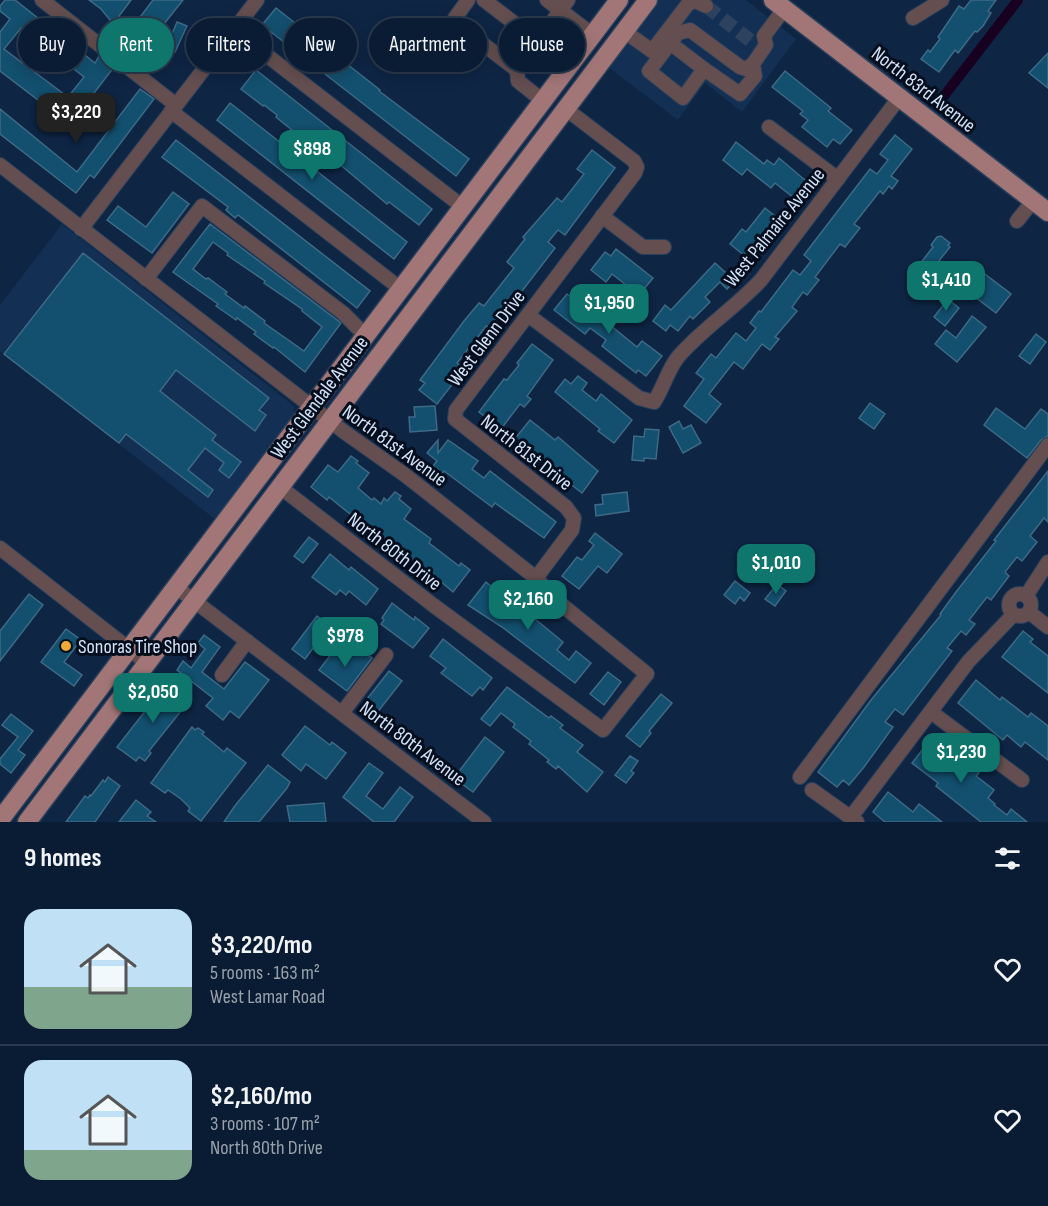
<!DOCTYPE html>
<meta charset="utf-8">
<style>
:root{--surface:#0a1c33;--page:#13253b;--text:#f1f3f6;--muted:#99a1ac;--line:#2a3a4e;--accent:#0f766e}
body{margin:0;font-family:"Sofia Sans Condensed",sans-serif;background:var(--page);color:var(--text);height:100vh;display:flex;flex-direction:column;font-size:22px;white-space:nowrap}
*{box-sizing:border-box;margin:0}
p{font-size:20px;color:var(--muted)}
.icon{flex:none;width:33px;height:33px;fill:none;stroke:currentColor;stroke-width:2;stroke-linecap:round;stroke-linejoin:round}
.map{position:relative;height:822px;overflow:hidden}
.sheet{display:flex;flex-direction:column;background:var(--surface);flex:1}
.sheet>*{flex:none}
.top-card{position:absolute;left:18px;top:18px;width:600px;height:54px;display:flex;gap:12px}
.price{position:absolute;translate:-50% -51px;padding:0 14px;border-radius:12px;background:var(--accent);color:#fff;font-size:20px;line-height:39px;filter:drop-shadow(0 2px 3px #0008)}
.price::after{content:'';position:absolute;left:50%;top:36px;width:18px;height:14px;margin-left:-9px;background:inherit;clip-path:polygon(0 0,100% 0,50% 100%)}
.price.selected{background:#222;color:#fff}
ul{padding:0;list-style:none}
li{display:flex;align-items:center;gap:18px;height:150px;padding:0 24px}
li+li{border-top:2px solid var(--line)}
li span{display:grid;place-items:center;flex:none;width:168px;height:120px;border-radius:18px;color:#555}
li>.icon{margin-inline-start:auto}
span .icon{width:72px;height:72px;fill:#fffc;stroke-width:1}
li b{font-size:26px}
h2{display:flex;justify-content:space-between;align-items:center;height:72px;padding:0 24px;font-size:26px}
.tag{padding:0 21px;border-radius:27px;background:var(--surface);box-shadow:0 3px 15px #0003,0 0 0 2px var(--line);font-size:21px;line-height:54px}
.tag.selected{background:var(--accent);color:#fff}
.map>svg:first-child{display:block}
</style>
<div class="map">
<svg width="1048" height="822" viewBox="0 0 1048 822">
<rect width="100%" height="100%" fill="#0e2544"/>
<g fill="#132f54">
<path d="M658,0H746L796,39L742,112L705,83L678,120L608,67Z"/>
<path d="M62,224L294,406V416L216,520L0,351V305Z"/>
</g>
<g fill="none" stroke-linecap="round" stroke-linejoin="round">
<path stroke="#180021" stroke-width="10" d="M944,96L1018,0"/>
</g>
<g fill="#134f6f" stroke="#3e6a85" stroke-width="1.5" fill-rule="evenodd">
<path d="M5,0H15L95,63L99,56L114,67L65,131L50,120L55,113L0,71V32L10,19L0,11V6ZM21,28L84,77L68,97L4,49Z"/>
<path d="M89,0H131L119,16L127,26L120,32L101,9Z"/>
<path d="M153,0H183L152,39L134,25Z"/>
<path d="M971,0H996L988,11L991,13L983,26L977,32L975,31L958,53L955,50L939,72L921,59L928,50L930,52L940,39L938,37L959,6L964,9Z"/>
<path d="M276,8L380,90L379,91L469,159L456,176L262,25Z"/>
<path d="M177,22L187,26L175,52L166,48Z"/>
<path d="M1048,53V88L1029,73Z"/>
<path d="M256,70L432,209L419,225L389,202L387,204L331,157L300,132L298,135L276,117L277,115L264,105L263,106L241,89Z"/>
<path d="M785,71L831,108L828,111L852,130L840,144L833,139L827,147L802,127L808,120L800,114L803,111L772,87Z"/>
<path d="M140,89L154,99L94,178L90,175L76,193L0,134V109L77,172Z"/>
<path d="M230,103L407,242L394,259L217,120Z"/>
<path d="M895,135L912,149L891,176L898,181L892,189L889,186L883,194L880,191L854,224L860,228L845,247L840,244L815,277L819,280L807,295L803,292L792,307L797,311L775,337L779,339L770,350L762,344L743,369L734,362L709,394L721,404L706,423L684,406L704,379L696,373L711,354L716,358L736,333L746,341L756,328L750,323L759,311L761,312L793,270L800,275L811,261L804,255L870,169L877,174L888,160L880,154Z"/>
<path d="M176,140L370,291L357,308L238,215L235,218L226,210L228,207L162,157Z"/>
<path d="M736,142L764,164L767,160L774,165L779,158L812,186L799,202L775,183L771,188L747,169L742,175L723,160Z"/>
<path d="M592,150L615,168L565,235L558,230L548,242L555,248L492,330L486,326L475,341L481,346L475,354L468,349L457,363L464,369L437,404L419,390L425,383L420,380L464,321L479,303L484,306L514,268L507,262L525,239L523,237L557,198L562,202L584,174L577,169Z"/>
<path d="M173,192L189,204L152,253L107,220L118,206L146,227Z"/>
<path d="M765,208L781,221L757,255L750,249L745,256L730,244L742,229L746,232Z"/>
<path d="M210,224L341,323L305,372L274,347L273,348L254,334L256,332L237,318L236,320L216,306L218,304L173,272ZM213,242L228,253L227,255L265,281L264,283L302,309V311L322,327L304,351L264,323L265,321L245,306L244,308L225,294L227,292L208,278L206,279L193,269Z"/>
<path d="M941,236L950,243L948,245L950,247L926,277L916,269L933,247L931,245L937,237Z"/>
<path d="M616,249L653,278L639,295L612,274L606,282L591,270L605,252L611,256Z"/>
<path d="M83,253L269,398L259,410L266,415L255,431L176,370L160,391L216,435L212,440L241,462L229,478L219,470L224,463L205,448L188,470L213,490L208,497L126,434L119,443L4,354Z"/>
<path d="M715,263L735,281L727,289L720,282L705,297L710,302L693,319L690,316L678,331L670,325L666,331L653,321L665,305L671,310Z"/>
<path d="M977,268L1011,294L996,313L962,287Z"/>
<path d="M567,294L589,311L596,301L612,313L605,321L637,347L642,341L662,356L646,376L638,370L636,373L602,346L606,340L590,328L585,334L554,310Z"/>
<path d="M948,299L959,308L945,326L934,317Z"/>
<path d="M972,316L986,327L957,362L935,344L946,330L956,338Z"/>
<path d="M1036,334L1046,342L1030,364L1019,356Z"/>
<path d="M532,344L553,360L527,396L531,399L524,407L520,404L501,429L479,412L504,379L507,380L519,365L517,363Z"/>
<path d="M578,376L587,383L582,390L596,401L601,394L632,420L614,443L598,431L600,429L555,392L565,379L571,384Z"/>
<path d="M870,403L885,414L874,429L859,418Z"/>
<path d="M435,406L437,430L410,432L409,417H415L414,407Z"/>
<path d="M996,408L1025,429L1041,409L1048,414V436L1041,440L1027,458L984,425Z"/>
<path d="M530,420L555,440L558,437L598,471L582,493L514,440Z"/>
<path d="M679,421L683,429L691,425L701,443L683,453L669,427Z"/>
<path d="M645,429L659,430L656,459L644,458V461L632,460L634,436L644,437Z"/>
<path d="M438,440V453L448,440L478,461L472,469L484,478L490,471L556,522L544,538L495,503L492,507L444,471L442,474L433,466L437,461L427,453Z"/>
<path d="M351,456L358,461L356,463L369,473L358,488L372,500L374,498L381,504L384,498L387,501L395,492L401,496L399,499L411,509L404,519L431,539L429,543L459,566L461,563L470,570L453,592L439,580L437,582L351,513L350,514L329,497L327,500L311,487L328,465L338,472Z"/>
<path d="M1048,471V522L1044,518L1030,536L1037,542L1022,561L1017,557L1005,572L1009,576L991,600L987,597L969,620L975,624L966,635L961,631L947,648L952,651L903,715L895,709L885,722L893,727L864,767L849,785L843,780L837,787L818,772L871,700L941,615L940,614L956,592L996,541L994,540Z"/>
<path d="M627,492L629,511L596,516L595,505L603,504L602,495Z"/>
<path d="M595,533L622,554L607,573L598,566L579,589L562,576L577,557L582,560L594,545L589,541Z"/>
<path d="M309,537L318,544L303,563L294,556Z"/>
<path d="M750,552L766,564L756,576L740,564Z"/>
<path d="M330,554L349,570L351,567L378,589L366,605L349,591L346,595L340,590L336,595L312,577Z"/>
<path d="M735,581L750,593L744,601L740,597L735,604L724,595Z"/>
<path d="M486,582L504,597L506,595L563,642L557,650L569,660L576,651L591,663L575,683L502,627L468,605Z"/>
<path d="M777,584L786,591L775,606L765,599Z"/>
<path d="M29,594L43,605L0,661V631Z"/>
<path d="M392,603L414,620L415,617L429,628L413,648L381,624L384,620L382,618Z"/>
<path d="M317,616L330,626L305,659L292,649Z"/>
<path d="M66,629L81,640L64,662L82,675L74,686L41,662Z"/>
<path d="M1023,631L1033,639L1030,642L1048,656V693L1002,657Z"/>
<path d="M204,635L220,647L202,672L224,689L245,662L269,680L239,718L230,711L223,720L206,706L213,698L177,670L183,661L191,668L205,649L198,643Z"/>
<path d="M443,639L492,678L483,690L480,687L472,696L441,673L446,668L430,656Z"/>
<path d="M358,648L372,658L347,691L319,670L335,649L349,659Z"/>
<path d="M389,671L402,681L376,714L363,704Z"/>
<path d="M608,672L621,682L604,705L590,694Z"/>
<path d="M976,680L1000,700L1002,697L1028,717L1031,713L1048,726V760L1025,742L1021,747L1007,735L1003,740L958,703Z"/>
<path d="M164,687L169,691L172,688L189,701L149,751L151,753L145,761L139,757L136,761L117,747Z"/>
<path d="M507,687L549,718L551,716L563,725L560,728L583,745L577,752L603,772L587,792L558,766L556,769L547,762L549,760L529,744L531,741L513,727L515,724L501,713L490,726L481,719Z"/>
<path d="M661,694L672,703L649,731L651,733L640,747L626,736Z"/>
<path d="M11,714L33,731L18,750L25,755L11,773L0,764V759L18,737L2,725Z"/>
<path d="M305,726L330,745L332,742L346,753L326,779L306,764L301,771L282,755Z"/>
<path d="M192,727L195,730L198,728L204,732L202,734L224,752L227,748L246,763L201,821L188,811L190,808L181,799L168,790L165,793L151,783Z"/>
<path d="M933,736L955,752L948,761L963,773L969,765L979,773L976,776L994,790L988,798L995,804L994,805L1007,815L1011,809L1027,822H981L936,786L938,783L912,763Z"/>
<path d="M485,737L504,752L473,792L454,778Z"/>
<path d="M630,756L638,761L631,771L634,773L626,783L615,775Z"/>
<path d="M369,763L383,773L366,796L383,809L400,787L413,797L394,822H374L343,797Z"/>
<path d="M268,765L290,782L287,788L259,822H224L234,807Z"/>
<path d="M108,777L120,786L95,822H66L85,796L88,798L90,795L91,796L103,780L105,782Z"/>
<path d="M888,792L913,812L919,804L942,822H885L873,812Z"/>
<path d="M136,800L151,812L147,816L156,822H119Z"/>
<path d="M324,803L326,822H290L287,806Z"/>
</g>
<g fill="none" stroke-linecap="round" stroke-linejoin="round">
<path stroke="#2c425f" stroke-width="14" stroke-dasharray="14 7" stroke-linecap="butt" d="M706,6L751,41"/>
<defs>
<g id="minor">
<path d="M42,0L176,105"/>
<path d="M468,0L455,18L458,25L517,70"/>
<path d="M484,0L539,42"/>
<path d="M547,0L593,35"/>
<path d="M913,18L942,0"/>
<path d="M234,30L463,207"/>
<path d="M624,31L659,56"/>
<path d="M670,43L704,69"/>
<path d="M652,51L688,4L695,1L706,6"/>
<path d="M753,64L755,76L740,94L704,69L683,98L649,71L678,33L690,30L740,67L746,69L753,64L766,45L764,36L784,9"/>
<path d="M543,101L518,81L517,70L568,0"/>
<path d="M171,111L401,289"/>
<path d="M769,127L838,179"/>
<path d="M0,165L343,431L405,475L536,578L557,601L647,674L603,730L433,605L280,487"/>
<path d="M602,216L643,247H664"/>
<path d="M1017,221L1033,201"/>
<path d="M81,229L257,0"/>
<path d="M146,279L202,206L343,313L366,336"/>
<path d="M528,315L639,398L654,402C664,387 667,371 678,357C702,329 735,308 761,280L899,98"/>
<path d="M0,548L147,663"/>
<path d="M536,578L572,530L574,518L566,507L455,419L456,410L635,173L637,167L634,161L566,109"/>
<path d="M176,587L484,822"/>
<circle cx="1020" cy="605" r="11"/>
<path d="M1026,596L1048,562"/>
<path d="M1029,612L1048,627"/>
<path d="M222,675L247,641"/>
<path d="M931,712L1022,780"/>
<path d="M342,713L386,655"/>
<path d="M800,777L1048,445"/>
<path d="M812,790L857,822"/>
<path d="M851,817L968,662L1013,615"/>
</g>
<g id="major">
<path d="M773,0L1048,212"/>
<path d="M0,820L619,0"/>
<path d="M27,822L648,0"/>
</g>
</defs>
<use href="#minor" stroke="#2a405d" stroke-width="16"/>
<use href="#major" stroke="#2a405d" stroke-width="21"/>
<use href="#minor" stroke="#644e4f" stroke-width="14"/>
<use href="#major" stroke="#a27677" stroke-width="18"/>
</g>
<circle fill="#ebaa39" stroke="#050e1c" stroke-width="2" cx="66" cy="646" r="6"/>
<g text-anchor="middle" stroke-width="6" stroke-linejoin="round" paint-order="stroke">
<g font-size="20" fill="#d5e4f9" stroke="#050e1c">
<text transform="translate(924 89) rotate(38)" y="7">North 83rd Avenue</text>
<text transform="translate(774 227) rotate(-51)" y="7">West Palmaire Avenue</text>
<text transform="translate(486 338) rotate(-53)" y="7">West Glenn Drive</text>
<text transform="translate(319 397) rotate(-53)" y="7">West Glendale Avenue</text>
<text transform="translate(395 445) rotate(36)" y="7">North 81st Avenue</text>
<text transform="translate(527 452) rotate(38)" y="7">North 81st Drive</text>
<text transform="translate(395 551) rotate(38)" y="7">North 80th Drive</text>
<text transform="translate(413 743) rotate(37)" y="7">North 80th Avenue</text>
</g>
<g font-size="20" fill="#d5e4f9" stroke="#050e1c" text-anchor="start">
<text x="78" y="653">Sonoras Tire Shop</text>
</g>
</g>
</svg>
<b class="price selected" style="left:76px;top:144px">$3,220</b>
<b class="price" style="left:312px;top:181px">$898</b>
<b class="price" style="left:946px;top:312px">$1,410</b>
<b class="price" style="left:609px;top:335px">$1,950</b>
<b class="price" style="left:776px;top:595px">$1,010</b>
<b class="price" style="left:528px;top:631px">$2,160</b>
<b class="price" style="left:345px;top:668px">$978</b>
<b class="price" style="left:153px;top:724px">$2,050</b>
<b class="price" style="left:961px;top:784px">$1,230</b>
<div class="top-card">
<a class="tag">Buy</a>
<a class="tag selected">Rent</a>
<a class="tag">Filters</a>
<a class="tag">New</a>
<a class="tag">Apartment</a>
<a class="tag">House</a>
</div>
</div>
<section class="sheet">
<h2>9 homes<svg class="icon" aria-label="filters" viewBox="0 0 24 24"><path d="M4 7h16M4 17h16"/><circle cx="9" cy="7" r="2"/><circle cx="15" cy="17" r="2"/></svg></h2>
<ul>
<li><span style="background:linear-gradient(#bfe0f5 65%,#7fa58c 0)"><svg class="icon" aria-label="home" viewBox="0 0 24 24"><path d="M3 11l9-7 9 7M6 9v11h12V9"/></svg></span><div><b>$3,220/mo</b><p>5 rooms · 163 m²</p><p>West Lamar Road</p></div><svg class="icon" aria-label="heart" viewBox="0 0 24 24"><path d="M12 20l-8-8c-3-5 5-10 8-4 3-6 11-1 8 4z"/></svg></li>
<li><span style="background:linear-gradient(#bfe0f5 75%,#7fa58c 0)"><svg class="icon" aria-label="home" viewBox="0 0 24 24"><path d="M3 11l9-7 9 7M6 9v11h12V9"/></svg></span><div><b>$2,160/mo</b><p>3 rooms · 107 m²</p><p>North 80th Drive</p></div><svg class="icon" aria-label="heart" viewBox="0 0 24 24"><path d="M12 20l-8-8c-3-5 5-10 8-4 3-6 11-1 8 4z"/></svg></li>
</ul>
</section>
